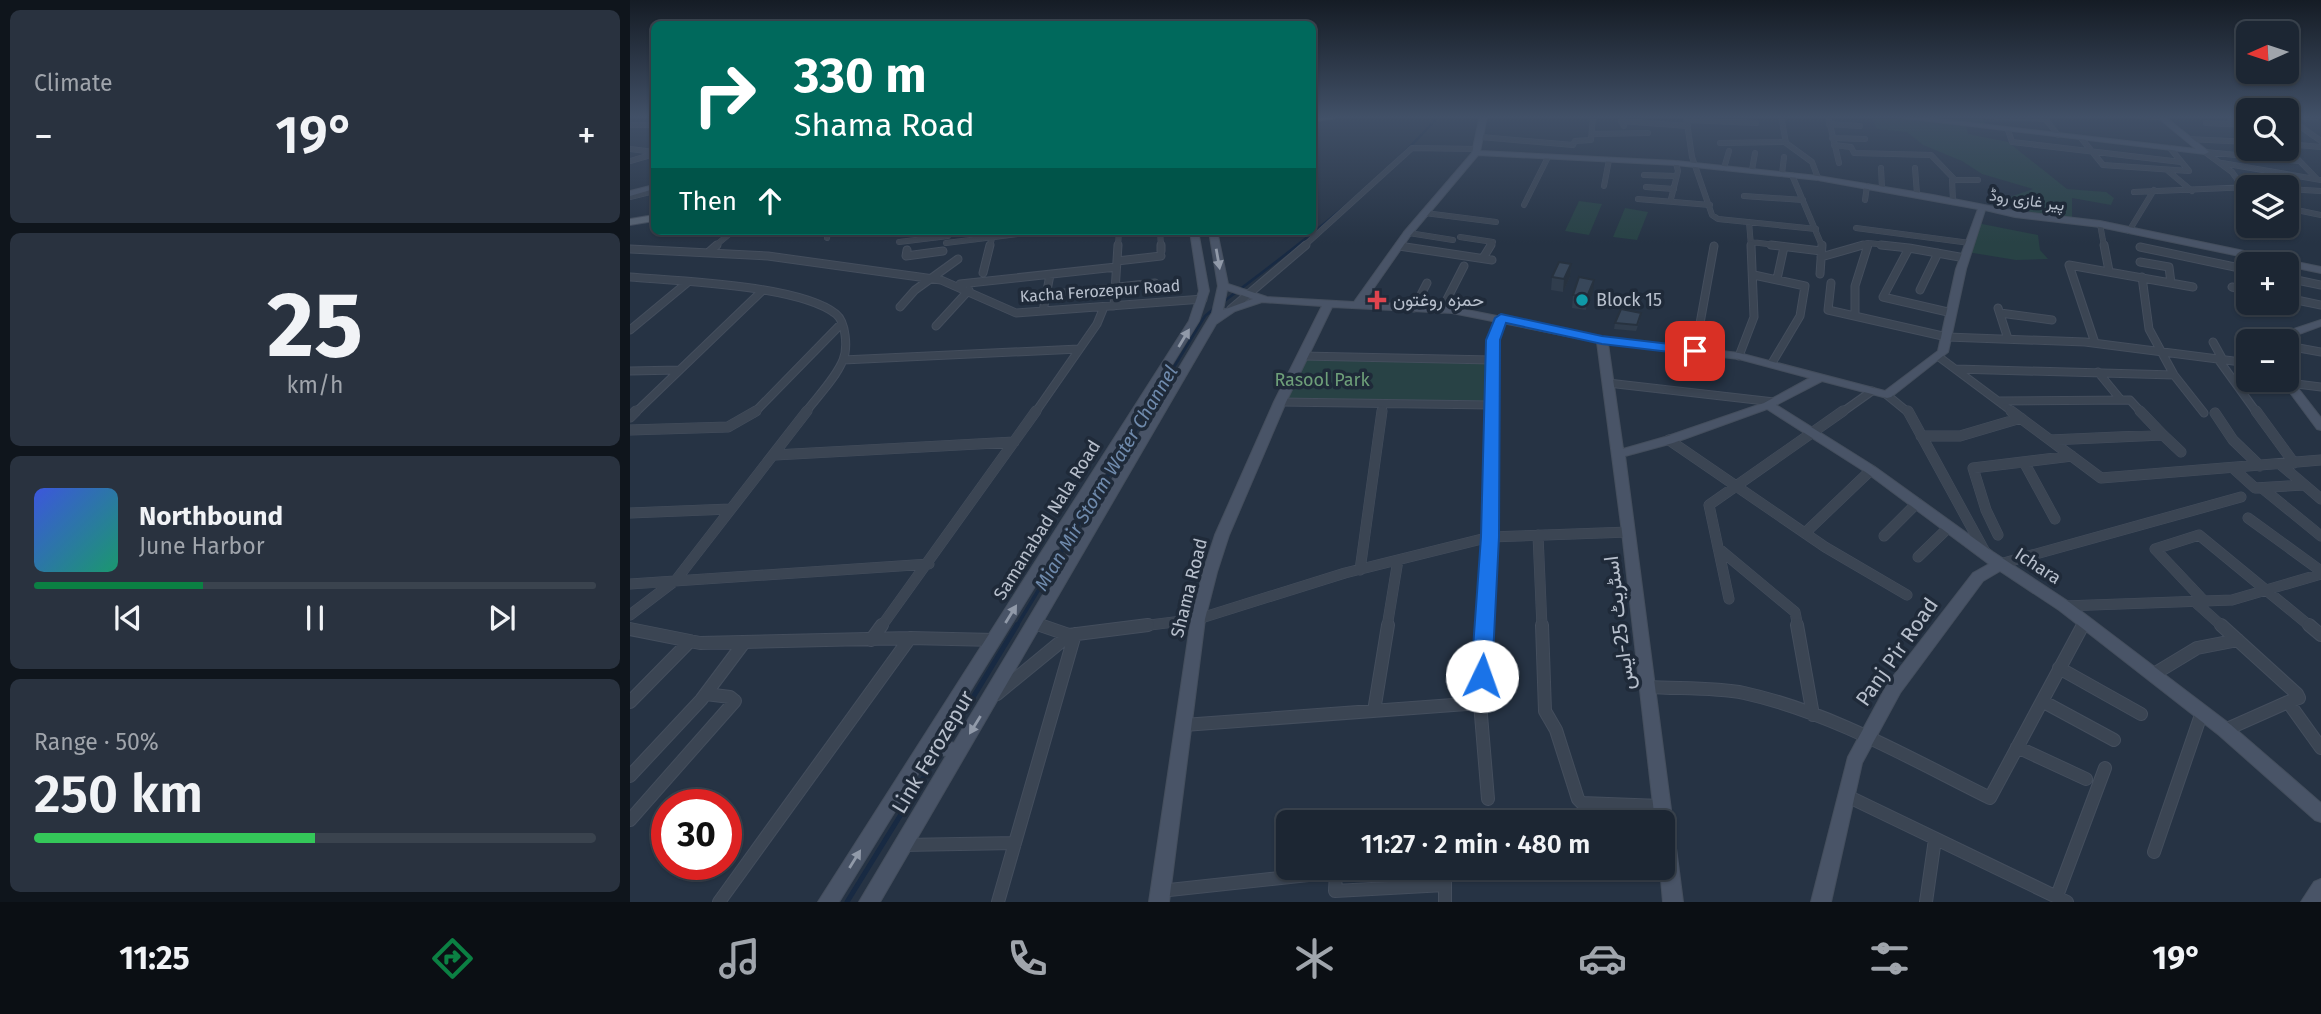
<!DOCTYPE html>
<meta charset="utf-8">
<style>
:root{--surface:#1c2633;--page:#29323f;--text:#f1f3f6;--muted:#a0a5ac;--line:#3a434e;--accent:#0b8043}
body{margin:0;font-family:"Fira Sans",Vazirmatn,sans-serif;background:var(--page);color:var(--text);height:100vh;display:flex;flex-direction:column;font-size:26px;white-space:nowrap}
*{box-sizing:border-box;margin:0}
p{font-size:23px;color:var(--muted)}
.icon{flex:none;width:38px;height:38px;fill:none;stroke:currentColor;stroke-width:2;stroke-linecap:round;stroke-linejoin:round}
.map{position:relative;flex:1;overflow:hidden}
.drawer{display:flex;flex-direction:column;gap:10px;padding:10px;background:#0f151c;width:630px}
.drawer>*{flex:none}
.guide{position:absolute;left:21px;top:21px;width:665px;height:214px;border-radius:10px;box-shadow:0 2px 5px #0004,0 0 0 2px var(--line);background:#00695c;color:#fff;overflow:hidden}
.needle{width:46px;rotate:267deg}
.fabs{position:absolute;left:1606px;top:21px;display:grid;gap:14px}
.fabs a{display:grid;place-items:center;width:63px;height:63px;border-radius:10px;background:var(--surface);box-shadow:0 2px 5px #0004,0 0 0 2px var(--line);font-size:35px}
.speed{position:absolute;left:21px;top:789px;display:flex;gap:14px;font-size:35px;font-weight:700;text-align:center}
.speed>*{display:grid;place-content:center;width:91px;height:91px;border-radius:50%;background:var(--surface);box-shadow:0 2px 5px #0004,0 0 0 2px var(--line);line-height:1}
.speed .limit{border:10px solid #d22;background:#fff;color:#111}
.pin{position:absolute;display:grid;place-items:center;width:60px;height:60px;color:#fff;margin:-30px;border-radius:14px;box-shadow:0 4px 10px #0006}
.me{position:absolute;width:77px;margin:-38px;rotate:3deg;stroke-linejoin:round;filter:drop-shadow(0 0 5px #0008)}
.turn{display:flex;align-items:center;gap:24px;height:147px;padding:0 28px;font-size:32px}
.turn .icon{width:91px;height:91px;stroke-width:2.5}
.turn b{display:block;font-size:49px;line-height:60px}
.then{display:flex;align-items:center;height:66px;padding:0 28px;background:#0003;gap:14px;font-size:26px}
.big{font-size:52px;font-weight:600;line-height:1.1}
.drawer .tile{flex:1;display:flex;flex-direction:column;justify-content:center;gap:10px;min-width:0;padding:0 24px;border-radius:10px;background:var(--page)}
.drawer .dial{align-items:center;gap:0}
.dial b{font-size:91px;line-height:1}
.song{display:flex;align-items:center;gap:21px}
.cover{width:84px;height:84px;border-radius:10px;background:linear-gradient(135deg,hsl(230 70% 55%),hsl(160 70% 35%))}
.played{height:7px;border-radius:4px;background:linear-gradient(90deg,var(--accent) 30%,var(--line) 30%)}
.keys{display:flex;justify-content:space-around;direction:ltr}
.heat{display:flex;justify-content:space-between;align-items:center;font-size:38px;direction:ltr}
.charge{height:10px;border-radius:5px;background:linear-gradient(90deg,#34c759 50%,var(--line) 0)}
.trip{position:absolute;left:646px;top:810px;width:399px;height:70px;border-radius:10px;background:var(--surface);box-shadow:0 2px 5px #0004,0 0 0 2px var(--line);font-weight:600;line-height:70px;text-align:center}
.dock{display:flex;height:112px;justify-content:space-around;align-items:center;background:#0b0f14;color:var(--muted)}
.dock .icon{width:49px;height:49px}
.dock .selected{color:var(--accent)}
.dock b{font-size:32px;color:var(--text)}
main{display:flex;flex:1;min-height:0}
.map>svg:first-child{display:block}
.green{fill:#284245}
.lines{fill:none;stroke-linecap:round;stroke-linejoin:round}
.stream-far2{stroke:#182a43;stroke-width:2.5}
.stream-far1{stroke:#182a43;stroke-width:3.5}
.stream{stroke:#182a43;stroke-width:5}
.street-far3-casing{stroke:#444e5d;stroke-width:6}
.street-far2-casing{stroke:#444e5d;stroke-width:9}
.street-far1-casing{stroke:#444e5d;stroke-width:11}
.street-casing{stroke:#444e5d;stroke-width:14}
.secondary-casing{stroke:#444e5d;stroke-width:2}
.primary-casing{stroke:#444e5d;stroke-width:2}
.street-far3{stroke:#3b4553;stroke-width:5}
.street-far2{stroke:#3b4553;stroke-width:7}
.street-far1{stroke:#3b4553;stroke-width:10}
.street{stroke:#3b4553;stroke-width:12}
.secondary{fill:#495467;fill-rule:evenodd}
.primary{fill:#596473;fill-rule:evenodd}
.wall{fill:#303d4d}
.shaded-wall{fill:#27323f}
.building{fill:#38475a;stroke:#27323f;stroke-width:2}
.oneway{fill:#919aa9}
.route{fill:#1a73e8;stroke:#114b97;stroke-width:2}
.health-dot{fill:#e0444e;stroke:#1f2a39;stroke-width:2.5}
.culture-dot{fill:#0f9aa8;stroke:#1f2a39;stroke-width:2.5}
.labels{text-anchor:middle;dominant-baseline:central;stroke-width:7;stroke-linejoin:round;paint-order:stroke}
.far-street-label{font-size:16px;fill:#b8c0cd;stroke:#1f2a39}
.poi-label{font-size:18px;fill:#b8c0cd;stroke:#1f2a39;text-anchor:start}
.park-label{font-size:18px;fill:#6e9f79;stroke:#1f2a39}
.street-label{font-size:18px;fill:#b8c0cd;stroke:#1f2a39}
.water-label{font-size:19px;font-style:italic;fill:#708bad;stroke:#1f2a39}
.near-street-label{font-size:21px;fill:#b8c0cd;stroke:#1f2a39}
</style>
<main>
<section class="drawer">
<div class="tile"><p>Climate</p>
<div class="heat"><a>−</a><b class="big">19°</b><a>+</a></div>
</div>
<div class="tile dial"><b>25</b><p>km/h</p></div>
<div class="tile">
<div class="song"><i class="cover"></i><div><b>Northbound</b><p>June Harbor</p></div></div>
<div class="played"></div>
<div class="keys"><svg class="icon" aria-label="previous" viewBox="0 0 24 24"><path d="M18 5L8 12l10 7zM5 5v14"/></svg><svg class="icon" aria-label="pause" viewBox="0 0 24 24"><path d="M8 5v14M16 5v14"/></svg><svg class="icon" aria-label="next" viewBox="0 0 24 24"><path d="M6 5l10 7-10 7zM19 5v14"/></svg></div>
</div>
<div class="tile"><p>Range · 50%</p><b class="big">250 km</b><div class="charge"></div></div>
</section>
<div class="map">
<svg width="1691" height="902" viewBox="0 0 1691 902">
<rect width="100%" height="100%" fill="#263344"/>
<path class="green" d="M 1240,116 L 1350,116 L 1359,128 L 1336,125 L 1338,134 L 1378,142 L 1437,189 L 1476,192 L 1484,198 L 1481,205 L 1442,198 L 1442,220 L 1403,216 L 1395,207 L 1382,207 L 1374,199 L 1403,189 L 1352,174 L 1332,161 L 1293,145 L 1277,132 L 1247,129 Z
M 949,201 L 972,204 L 959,235 L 935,231 Z
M 995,208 L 1018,212 L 1007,240 L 983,237 Z
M 1347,223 L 1408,235 L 1410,250 L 1418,259 L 1386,260 L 1337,252 Z
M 672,356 L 862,360 L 861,405 L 650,402 Z"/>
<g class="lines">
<path class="stream-far2" d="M 593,302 C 668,246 746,186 809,116
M 516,413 L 575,316 L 587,306"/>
<path class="stream-far1" d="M 386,627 L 517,411"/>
<path class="stream" d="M 314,745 L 387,625
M 217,902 L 310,751"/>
<defs>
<path id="street-far3" d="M 1056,116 L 1062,157 L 1082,215 L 1088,219 L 1186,229
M 1151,116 L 1156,143 L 1182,162 L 1188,178
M 1198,116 L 1209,163
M 1357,116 L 1415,119
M 1413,116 L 1428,135
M 1508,116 L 1530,117
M 1598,116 L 1619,131
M 1662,116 L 1686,117
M 1057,120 L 1126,123
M 1661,120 L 1691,141
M 1576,123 L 1619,125
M 1199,124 L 1230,126
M 0,125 L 24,125
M 994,126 L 991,121 L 1058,126
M 1378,130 L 1382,142 L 1551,162
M 962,134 L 1018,133
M 851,137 L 943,145
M 1202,138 L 1235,139
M 1451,138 L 1473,165 L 1559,171 L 1540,148
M 1558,139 L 1619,142
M 1090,143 L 1155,142
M 1657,144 L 1691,147
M 943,145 L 945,141 L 961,140 L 963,116
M 1204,145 L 1221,147 L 1224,153 L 1301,155 L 1325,180
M 1657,148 L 1687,179
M 0,149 L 24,152
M 1575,152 L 1669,161
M 1575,152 L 1602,172 L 1619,196
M 0,161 L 24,154
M 1592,163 L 1691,180
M 1094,168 L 1099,151
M 1251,168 L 1252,188
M 1285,168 L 1287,194
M 1122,170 L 1125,153
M 1537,170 L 1562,191
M 1152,174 L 1154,157
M 1014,175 L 1046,176
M 1162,175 L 1192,246
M 974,186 L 979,160
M 1016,187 L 1044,189
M 1657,189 L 1691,191
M 1504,192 L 1620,187
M 1114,196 L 1173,200
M 0,197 L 24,191
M 1008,199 L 1080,205
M 1041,199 L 1048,171 L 1046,163
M 1235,200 L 1237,186
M 1323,201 L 1322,180 L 1348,180
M 894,205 L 917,159
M 1657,208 L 1691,215
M 795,213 L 866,222
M 1119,222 L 1121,246
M 1470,224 L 1474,246
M 1226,228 L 1340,243
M 530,231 L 531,246
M 1499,231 L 1524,190
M 779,233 L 823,240
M 830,237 L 863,242 L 860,246
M 197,238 L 198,231
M 269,242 L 318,236
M 1121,242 L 1155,246
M 316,243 L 411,231
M 85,246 L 103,231
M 360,246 L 364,231
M 488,246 L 489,231
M 674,246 L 782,148 L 846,149
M 1227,246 L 1238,243
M 1237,246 L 1238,243 L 1266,246"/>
<path id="street-far2" d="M 531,245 L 531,251
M 1141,245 L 1191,251
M 1251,245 L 1279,248
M 1474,245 L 1479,271
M 769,246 L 862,260
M 1510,247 L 1619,270
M 0,249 L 138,256 L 311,280 L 386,313 L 573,299
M 277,250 L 276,256 L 313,251
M 79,252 L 87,245
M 1191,257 L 1233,245
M 853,258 L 861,245
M 487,261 L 531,256
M 1510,262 L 1539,267 L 1541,283
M 353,273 L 360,245
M 1190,274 L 1192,245
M 1124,275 L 1175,286 L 1170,316 L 1142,363
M 0,277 C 48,281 170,285 206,314 C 216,322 218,348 213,360 C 206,378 187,397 175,413
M 1512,277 L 1519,329 L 1544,375 L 1574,413
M 1657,278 L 1691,285
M 1147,279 L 1154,247
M 1201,283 L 1198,310 L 1317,337 L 1455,342 L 1619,363
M 330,284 L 486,267
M 1602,287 L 1619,291
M 1290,290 L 1308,253
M 416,295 L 525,283
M 1657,298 L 1691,305
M 484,306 L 488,245
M 270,307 L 285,290 L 328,259
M 784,308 L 797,283
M 1368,308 L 1378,339
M 601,309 L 676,245
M 812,309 L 834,266
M 413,311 L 420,275
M 1322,313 L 1253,297 L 1279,248 L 1335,258
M 1370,313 L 1422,320
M 1225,315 L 1225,286 L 1238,245
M 306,326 L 339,290
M 0,330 L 58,282
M 1583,342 L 1593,360
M 1465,343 L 1439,265 L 1563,287
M 1658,346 L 1691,352
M 1065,351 L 1084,246
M 672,356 L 862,360
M 1109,356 L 1124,317 L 1121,245
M 1309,357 L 1384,413
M 1588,359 L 1627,413
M 213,360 L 449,349
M 1326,369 L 1544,375
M 0,371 L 49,370
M 1468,372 L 1491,400
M 978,383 L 1144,402
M 1659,383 L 1691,387
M 1257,395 L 1279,413
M 1368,401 L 1500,400 L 1512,413
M 650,402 L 861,405
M 5,413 L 132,291
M 124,413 L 212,323
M 405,413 L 467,324 L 474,307
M 752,413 L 753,404
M 862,413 L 863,340 L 871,318
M 1211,413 L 1242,391"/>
<path id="street-far1" d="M 1278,411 L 1355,552
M 1381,411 L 1471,478 L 1691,460
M 1510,411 L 1533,435
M 1626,411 L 1664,463
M 1585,413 L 1603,440 L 1630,466
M 0,417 L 6,411
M 0,430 L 98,427 L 126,411
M 1291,436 L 1330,436 L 1391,418
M 1039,440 L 1195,547 L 1277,595
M 1420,440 L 1533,435 L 1551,452
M 145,455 L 384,442
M 1394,462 L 1425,519
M 1650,464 L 1691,499
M 1604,469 L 1625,488 L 1674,485
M 1632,488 L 1691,536
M 0,513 L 100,509
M 1618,518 L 1691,571
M 1175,533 L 1241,470
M 908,535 L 912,627
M 1368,535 L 1356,510 L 1343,468 L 1442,456
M 1254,536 L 1287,503
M 1088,548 L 1165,612 L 1168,627
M 1288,557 L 1319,527
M 1370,564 L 1611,497
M 730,570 L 752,411
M 0,584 L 299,564
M 1099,599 L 1079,505 L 1213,411
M 1564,601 L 1593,627
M 1574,601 L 1525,549 L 1569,535 L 1681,627
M 1434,606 L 1602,600 L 1691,574
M 0,615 L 46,580 L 177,411
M 403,623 L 415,627
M 251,627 L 406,411
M 504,627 L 568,619 L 715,573 L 860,537 L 999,532
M 757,627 L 768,560
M 855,627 L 862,411
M 1452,627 L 1455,622"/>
<path id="street" d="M 410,625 L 439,635 L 518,625
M 855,625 L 850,703 L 858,799
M 912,625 L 915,711 L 926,730 L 948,799 L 952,803 L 1031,806
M 1167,625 L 1183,715
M 1591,625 L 1667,694 L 1669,698 L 1658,702 L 1691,748
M 1679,625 L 1691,635
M 0,629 L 70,643 L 280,638 L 364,640
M 241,640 L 252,625
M 1429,668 L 1511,714
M 1524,674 L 1567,648 L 1608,640
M 1018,687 C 1049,689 1084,687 1114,693 C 1201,712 1281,759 1360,798 L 1453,625
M 367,694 L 439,635
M 1412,701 L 1484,740
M 0,702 L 60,641
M 744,711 L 758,625
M 554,725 L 850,703
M 1595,730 L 1658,702
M 1387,747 L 1456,779
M 0,776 L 71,700 L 113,644
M 1215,795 L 1437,902
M 0,820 L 105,701 L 100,697 L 76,694
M 274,845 L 385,843
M 1524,852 L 1572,712
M 815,868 L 815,902
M 941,868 L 1039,871
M 530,891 L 706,872 L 705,891 L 815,885
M 1427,896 L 1475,768
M 89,902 L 280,638
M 368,902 L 445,634
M 1296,902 L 1305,839"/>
<path id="secondary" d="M 850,116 L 857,116 L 850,151 L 1046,161 L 1188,176 L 1303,195 L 1385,211 L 1470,221 L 1691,267 L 1691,273 L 1470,227 L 1385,217 L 1355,210 L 1336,269 L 1318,352 L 1261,397 L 1257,398 L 1192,381 L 1146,405 L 1245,467 L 1363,552 L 1439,602 L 1601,725 L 1691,803 L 1691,822 L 1685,820 L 1589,735 L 1429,610 L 1370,571 L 1353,581 L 1270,693 L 1232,763 L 1201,902 L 1181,902 L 1218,757 L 1258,683 L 1343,573 L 1359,564 L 1237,473 L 1137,409 L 1043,443 L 995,456 L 1053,902 L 1033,902 L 1030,868 L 1032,868 L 1032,822 L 1025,822 L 992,532 L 967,342 L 822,313 L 702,307 L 656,402 L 599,535 L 587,572 L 575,619 L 539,902 L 519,902 L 561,619 L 573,572 L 585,535 L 644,402 L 692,306 L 632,302 L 605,311 L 586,324 L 250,902 L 229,902 L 316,756 L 301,753 L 209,902 L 188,902 L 559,321 L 569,291 L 560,231 L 568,231 L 579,291 L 569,321 L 310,740 L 324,743 L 582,313 L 588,286 L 579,231 L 587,231 L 598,284 L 637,297 L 724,302 L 774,232 L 842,153 ZM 848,155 L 1046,165 L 1188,180 L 1348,209 L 1326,269 L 1308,351 L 1255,391 L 1109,353 L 972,337 L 822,307 L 734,302 L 780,236 ZM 597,290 L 623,299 L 593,310 ZM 978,344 L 1109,359 L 1180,378 L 1134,403 L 1035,437 L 993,449 Z
M 1257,116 L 1282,116 L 1566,149 L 1526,116 L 1534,116 L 1579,152 L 1575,154 Z
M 24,185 L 24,189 L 0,196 L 0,191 Z
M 1691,320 L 1691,326 L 1669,334 L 1661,349 L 1657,350 L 1657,341 L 1655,341 L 1661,330 Z
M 1657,373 L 1661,374 L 1664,383 L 1691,418 L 1691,430 L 1687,429 L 1653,383 L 1653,380 L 1657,380 Z
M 1691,879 L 1691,902 L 1671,902 L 1684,882 Z"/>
<path id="primary" d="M 706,116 L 705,118 L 682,122 L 682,117 Z
M 24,215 L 24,221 L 0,225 L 0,219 Z"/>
</defs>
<use href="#street-far3" class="street-far3-casing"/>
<use href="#street-far2" class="street-far2-casing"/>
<use href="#street-far1" class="street-far1-casing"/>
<use href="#street" class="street-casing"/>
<use href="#secondary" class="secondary-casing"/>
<use href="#primary" class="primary-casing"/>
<use href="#street-far3" class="street-far3"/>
<use href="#street-far2" class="street-far2"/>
<use href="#street-far1" class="street-far1"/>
<use href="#street" class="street"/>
<use href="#secondary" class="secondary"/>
<use href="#primary" class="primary"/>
</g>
<path class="wall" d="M 941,264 L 940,277 L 933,292 L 921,290 L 922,277 Z
M 963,293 L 956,310 L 942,308 L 943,295 Z
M 1010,320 L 1006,331 L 984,329 L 985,323 Z"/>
<path class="shaded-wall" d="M 941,264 L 940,277 L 933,292 L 934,279 Z
M 964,280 L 963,293 L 956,310 L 957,297 Z"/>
<path class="building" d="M 929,262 L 941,264 L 934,279 L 922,277 Z
M 949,277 L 964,280 L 957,297 L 943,295 Z
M 991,309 L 1011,313 L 1007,325 L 985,323 Z"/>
<defs><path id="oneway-solid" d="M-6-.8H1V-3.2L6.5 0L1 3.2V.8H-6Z" transform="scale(1.75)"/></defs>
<g class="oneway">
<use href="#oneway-solid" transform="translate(588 259) rotate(80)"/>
<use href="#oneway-solid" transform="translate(554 338) rotate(-59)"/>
<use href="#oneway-solid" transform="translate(381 614) rotate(-58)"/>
<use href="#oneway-solid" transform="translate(345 725) rotate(122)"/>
<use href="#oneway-solid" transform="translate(225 859) rotate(-58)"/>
</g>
<linearGradient id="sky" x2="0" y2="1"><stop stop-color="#151c25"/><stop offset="0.48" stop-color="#415067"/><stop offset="1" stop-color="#415067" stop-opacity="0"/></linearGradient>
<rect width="1691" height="243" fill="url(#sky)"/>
<path class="route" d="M 871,314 L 972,336 L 1065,347 L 1072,351 L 1065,355 L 972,344 L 876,323 L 870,340 L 869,537 L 862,676 L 859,682 L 852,684 L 844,682 L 841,676 L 851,537 L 856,340 L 865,318 Z"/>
<path class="health-dot" d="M743.5 289.5h7v7h7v7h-7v7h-7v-7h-7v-7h7z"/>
<circle class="culture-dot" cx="952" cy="300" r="7"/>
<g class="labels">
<g class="far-street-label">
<text transform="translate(1397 200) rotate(8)">پیر غازی روڈ</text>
<text transform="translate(470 291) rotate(-4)">Kacha Ferozepur Road</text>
</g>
<g class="poi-label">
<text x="763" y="300">حمزه روغتون</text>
<text x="966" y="300">Block 15</text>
</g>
<g class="park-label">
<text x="692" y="380">Rasool Park</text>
</g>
<g class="street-label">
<text transform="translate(417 520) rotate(-58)">Samanabad Nala Road</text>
<text transform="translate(1408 566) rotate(33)">Ichara</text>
<text transform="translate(559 588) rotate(-76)">Shama Road</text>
</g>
<g class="water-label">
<text transform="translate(476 478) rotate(-59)">Mian Mir Storm Water Channel</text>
</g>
<g class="near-street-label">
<text transform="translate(989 623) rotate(-97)">اسٹریٹ 25-ایس</text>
<text transform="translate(1267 652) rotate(-55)">Panj Pir Road</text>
<text transform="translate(303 752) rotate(-59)">Link Ferozepur</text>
</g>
</g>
</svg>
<div class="fabs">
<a><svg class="needle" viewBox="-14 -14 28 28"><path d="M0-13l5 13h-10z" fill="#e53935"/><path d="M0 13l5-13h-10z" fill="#a0a5ac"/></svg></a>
<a><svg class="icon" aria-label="search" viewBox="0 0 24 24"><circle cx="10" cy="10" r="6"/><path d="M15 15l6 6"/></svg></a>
<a><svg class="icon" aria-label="layers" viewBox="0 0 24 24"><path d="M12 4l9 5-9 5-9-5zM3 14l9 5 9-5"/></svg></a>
<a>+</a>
<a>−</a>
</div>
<div class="speed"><div class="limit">30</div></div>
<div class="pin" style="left:1065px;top:351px;background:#d93025"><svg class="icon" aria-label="arrive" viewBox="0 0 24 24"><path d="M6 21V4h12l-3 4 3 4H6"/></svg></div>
<svg class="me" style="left:852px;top:676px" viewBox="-20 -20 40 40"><circle r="19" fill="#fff"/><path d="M0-13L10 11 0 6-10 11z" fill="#1a73e8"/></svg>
<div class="trip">11:27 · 2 min · 480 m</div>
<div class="guide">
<div class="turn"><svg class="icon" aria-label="right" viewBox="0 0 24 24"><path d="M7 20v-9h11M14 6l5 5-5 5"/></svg><div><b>330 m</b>Shama Road</div></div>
<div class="then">Then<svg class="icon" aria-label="ahead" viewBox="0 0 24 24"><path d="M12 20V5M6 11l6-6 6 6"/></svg></div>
</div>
</div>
</main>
<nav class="dock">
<b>11:25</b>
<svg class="icon selected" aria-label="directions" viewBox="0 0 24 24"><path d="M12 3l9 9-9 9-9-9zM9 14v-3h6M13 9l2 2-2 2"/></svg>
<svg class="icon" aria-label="music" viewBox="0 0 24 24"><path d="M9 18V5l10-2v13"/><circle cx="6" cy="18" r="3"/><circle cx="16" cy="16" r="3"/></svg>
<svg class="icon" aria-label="phone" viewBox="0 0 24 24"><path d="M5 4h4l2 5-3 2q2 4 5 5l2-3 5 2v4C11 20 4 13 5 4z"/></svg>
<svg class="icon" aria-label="climate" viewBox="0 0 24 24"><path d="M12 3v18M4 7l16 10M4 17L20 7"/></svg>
<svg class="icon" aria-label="car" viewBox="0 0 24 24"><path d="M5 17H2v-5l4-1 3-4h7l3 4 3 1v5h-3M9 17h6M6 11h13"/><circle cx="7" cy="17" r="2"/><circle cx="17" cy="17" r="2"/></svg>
<svg class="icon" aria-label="filters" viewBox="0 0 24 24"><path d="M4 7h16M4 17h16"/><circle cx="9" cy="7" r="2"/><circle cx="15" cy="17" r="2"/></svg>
<b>19°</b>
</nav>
